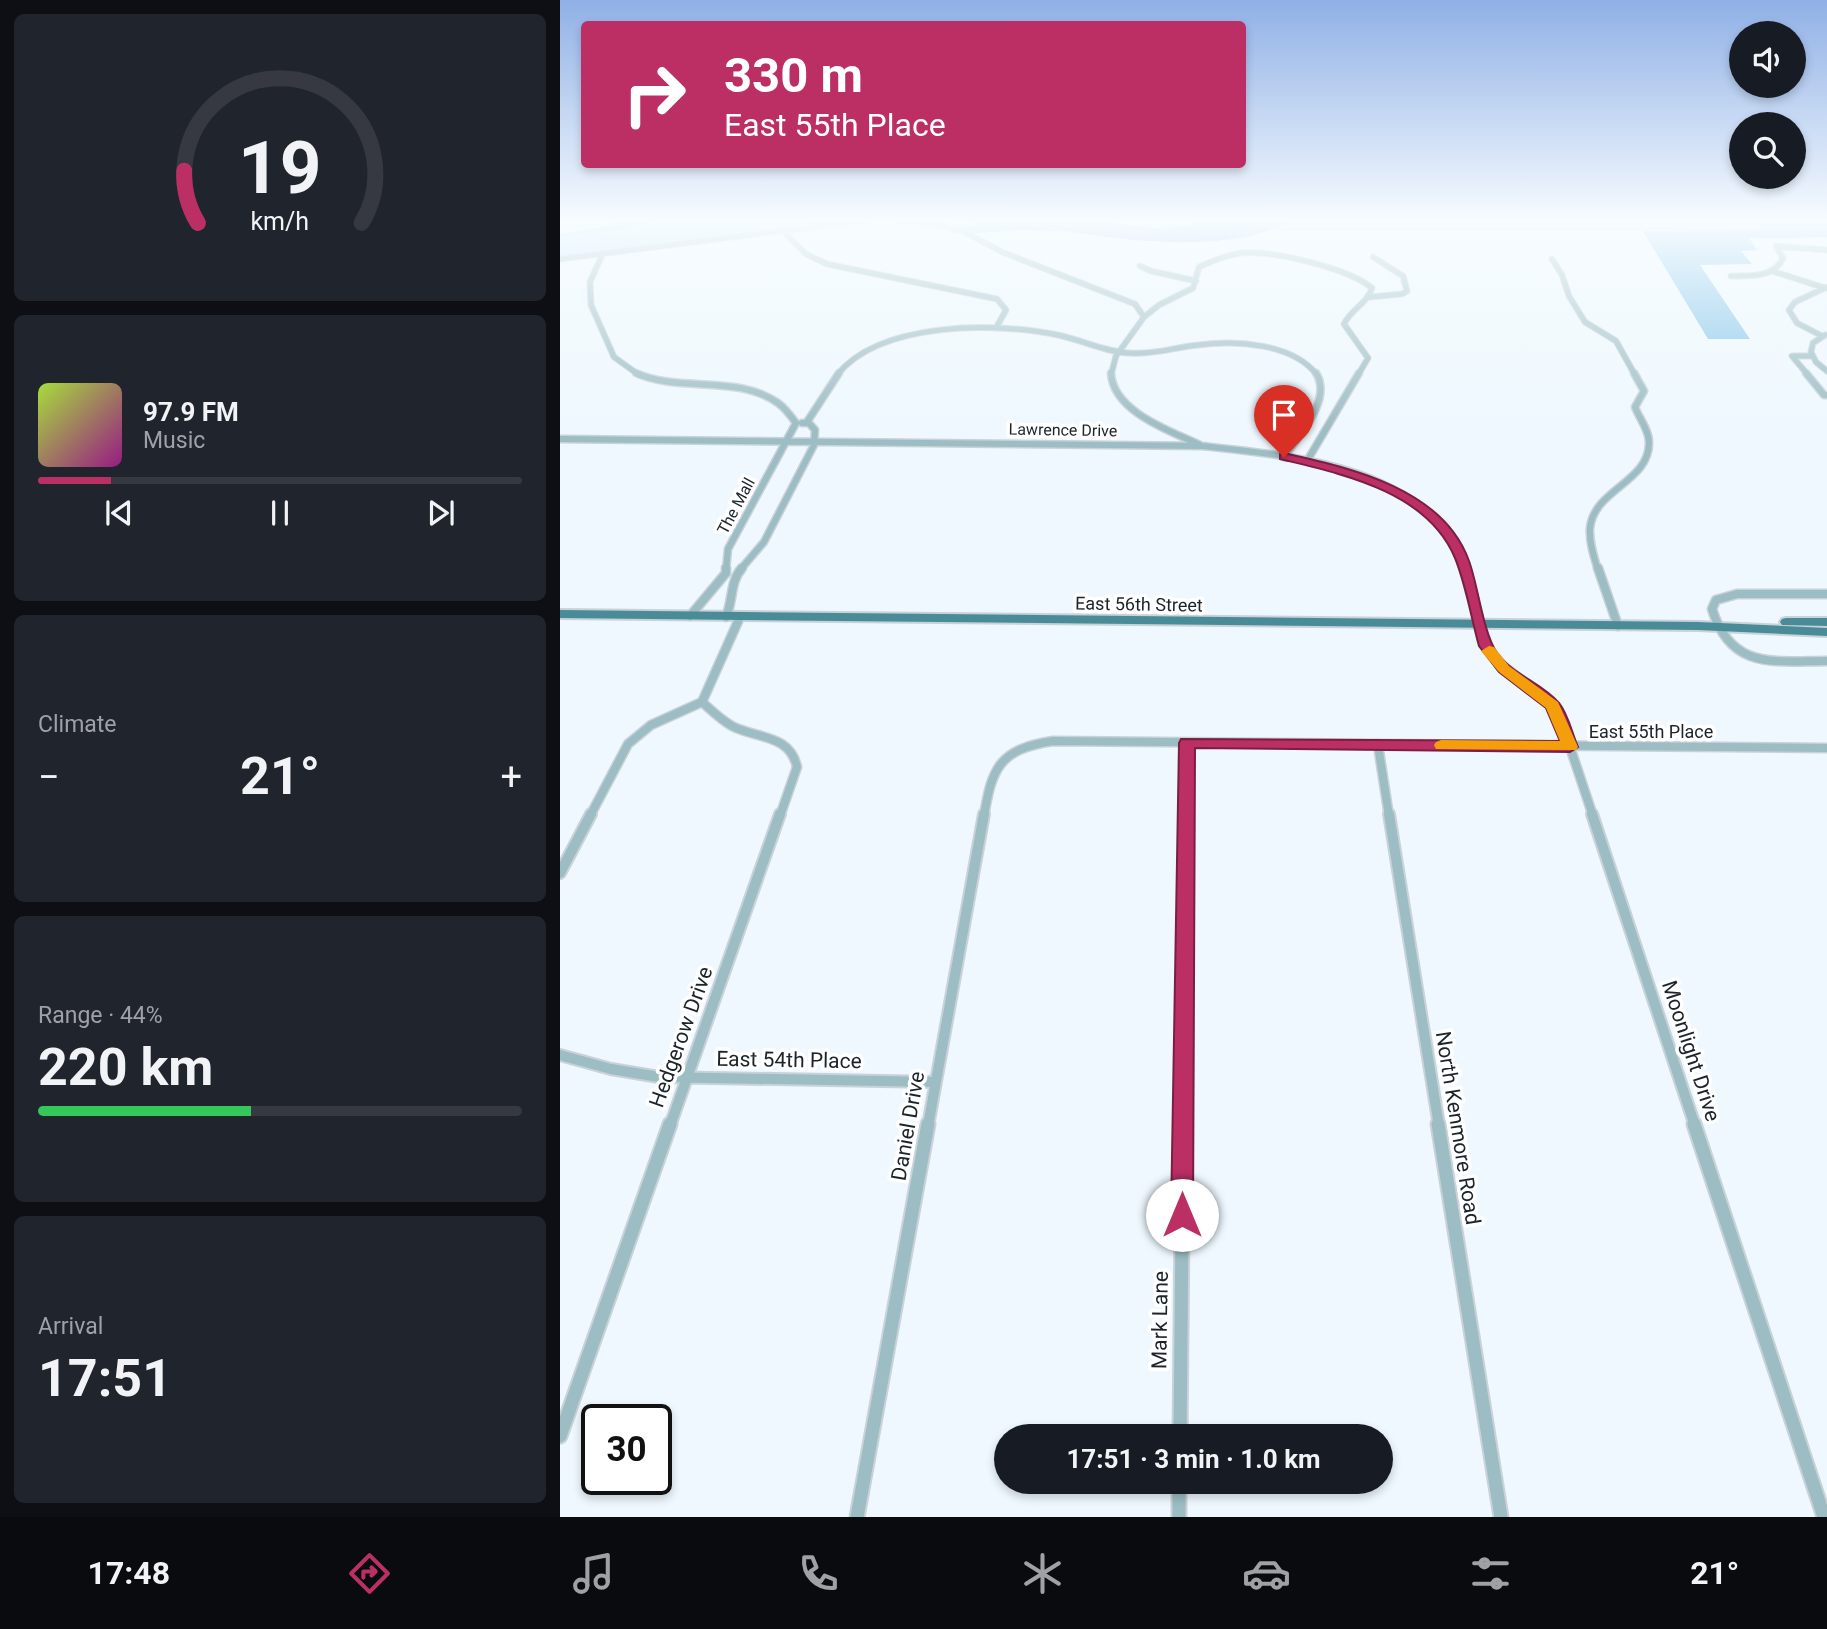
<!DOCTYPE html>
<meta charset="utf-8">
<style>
:root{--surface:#171b24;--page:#20242c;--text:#f1f3f6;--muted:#9ea1a6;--line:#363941;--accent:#bb2f65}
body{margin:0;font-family:Roboto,sans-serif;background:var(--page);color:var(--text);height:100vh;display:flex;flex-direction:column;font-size:26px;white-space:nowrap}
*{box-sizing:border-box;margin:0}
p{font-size:23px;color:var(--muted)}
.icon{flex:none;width:38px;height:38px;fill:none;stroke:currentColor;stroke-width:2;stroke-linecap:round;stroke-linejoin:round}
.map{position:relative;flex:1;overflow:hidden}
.sheet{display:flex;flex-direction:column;gap:14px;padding:14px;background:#0d0f14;width:560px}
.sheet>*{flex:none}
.hud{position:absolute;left:21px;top:21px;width:665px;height:147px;border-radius:7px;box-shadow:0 4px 10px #0003;background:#bb2f65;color:#fff;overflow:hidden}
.fabs{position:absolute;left:1169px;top:21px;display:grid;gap:14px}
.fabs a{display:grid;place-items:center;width:77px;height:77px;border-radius:50%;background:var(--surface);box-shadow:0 4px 10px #0003;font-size:35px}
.speed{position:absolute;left:21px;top:1404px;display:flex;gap:14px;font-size:35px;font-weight:700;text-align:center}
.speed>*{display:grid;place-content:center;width:91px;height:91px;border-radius:50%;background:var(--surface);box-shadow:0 4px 10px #0003;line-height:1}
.speed .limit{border:4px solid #111;border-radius:10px;background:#fff;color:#111}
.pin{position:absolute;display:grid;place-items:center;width:60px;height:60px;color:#fff;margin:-72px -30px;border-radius:50% 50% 50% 0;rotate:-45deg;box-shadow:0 0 7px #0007}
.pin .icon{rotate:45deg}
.me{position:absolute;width:77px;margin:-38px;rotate:0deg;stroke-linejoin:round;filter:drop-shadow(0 0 5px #0008)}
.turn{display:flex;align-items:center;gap:24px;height:147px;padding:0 28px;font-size:32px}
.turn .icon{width:91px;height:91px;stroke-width:2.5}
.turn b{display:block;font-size:49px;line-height:60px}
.big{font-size:52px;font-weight:700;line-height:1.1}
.sheet .card{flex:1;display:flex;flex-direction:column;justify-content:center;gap:10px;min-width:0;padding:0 24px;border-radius:10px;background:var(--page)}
.sheet .dial{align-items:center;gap:0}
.dial svg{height:182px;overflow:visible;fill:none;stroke:var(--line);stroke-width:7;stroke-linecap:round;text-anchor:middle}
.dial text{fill:var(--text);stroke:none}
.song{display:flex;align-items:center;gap:21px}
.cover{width:84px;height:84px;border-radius:10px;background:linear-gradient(135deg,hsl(80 70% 55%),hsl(310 70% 35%))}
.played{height:7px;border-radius:4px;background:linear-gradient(90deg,var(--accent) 15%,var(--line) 15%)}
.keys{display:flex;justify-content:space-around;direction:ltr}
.heat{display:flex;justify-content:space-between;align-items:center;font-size:38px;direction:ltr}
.charge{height:10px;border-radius:5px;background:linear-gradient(90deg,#34c759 44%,var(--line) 0)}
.trip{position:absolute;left:434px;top:1424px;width:399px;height:70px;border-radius:35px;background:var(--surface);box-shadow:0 4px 10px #0003;font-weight:700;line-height:70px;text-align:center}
.tab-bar{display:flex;height:112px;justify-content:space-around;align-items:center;background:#090b0e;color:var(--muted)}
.tab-bar .icon{width:49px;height:49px}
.tab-bar .selected{color:var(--accent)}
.tab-bar b{font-size:32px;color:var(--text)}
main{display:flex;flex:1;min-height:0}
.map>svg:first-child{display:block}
.green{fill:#b9e1f9}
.forest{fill:#85c4e8}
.water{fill:#aba9e3}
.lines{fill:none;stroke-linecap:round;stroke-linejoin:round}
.minor-far4-casing{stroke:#c8d2d8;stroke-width:7}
.minor-far3-casing{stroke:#c8d2d8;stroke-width:9}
.minor-far2-casing{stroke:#c8d2d8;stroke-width:11}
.minor-far1-casing{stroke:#c8d2d8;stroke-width:14}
.minor-casing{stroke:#c8d2d8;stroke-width:17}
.primary-casing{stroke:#c8d2d8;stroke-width:4}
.minor-far4{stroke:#9cbdc3;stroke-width:5}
.minor-far3{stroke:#9cbdc3;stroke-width:6}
.minor-far2{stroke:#9cbdc3;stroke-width:8}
.minor-far1{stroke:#9cbdc3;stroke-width:10}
.minor{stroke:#9cbdc3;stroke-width:13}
.primary{fill:#498c97;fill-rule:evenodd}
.route{fill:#bb2f65;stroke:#7a1f42;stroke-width:2}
.slow{fill:#f59e0b}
.labels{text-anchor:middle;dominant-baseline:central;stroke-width:7;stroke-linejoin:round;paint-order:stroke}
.far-street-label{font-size:16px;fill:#1b2429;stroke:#fff}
.street-label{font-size:18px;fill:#1b2429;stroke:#fff}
.near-street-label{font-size:21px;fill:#1b2429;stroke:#fff}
</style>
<main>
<section class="sheet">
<div class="card dial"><svg viewBox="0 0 100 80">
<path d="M14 69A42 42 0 1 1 86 69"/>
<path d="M14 69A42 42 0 0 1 8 46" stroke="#bb2f65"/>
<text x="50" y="56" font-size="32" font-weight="700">19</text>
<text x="50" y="72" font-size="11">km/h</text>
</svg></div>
<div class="card">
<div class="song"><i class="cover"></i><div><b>97.9 FM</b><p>Music</p></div></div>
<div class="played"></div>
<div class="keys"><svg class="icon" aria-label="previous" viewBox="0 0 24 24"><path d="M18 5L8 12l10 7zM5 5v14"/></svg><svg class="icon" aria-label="pause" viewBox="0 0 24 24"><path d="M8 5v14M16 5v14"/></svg><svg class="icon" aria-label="next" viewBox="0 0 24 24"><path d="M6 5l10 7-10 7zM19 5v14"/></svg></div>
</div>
<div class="card"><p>Climate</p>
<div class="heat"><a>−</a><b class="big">21°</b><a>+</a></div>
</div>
<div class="card"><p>Range · 44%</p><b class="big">220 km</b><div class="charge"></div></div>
<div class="card"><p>Arrival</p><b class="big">17:51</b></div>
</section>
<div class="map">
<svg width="1267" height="1517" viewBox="0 0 1267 1517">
<rect width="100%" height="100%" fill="#eef8fe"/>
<path class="green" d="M 98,220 L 291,220 L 0,258 L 0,234 L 88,224 Z
M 734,220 L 1267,220 L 1267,230 L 712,231 Z"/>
<path class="forest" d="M 60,220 L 98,220 C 69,232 31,233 0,234 L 44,227 Z
M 335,220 C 353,220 408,231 419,225 L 408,220 L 451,220 L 502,231 L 461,230 L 417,233 L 333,223 Z
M 488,220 L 526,220 L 595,228 L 620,227 L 645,220 L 713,220 C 700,224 686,232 672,234 C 621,243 539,231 488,220 Z
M 1267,230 L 1267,237 L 1189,238 L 1197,250 L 1181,251 L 1192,264 L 1140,265 L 1190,339 L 1148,339 L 1083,231 Z"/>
<path class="water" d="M 451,220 C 510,220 568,235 629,235 C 644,235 662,237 677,233 C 701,228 706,220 734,220 C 664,260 527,237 451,220 Z"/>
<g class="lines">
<defs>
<path id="minor-far4" d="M 337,220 L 368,223 L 403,231 L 442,252 L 575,304 L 584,317 L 556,356 L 551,375
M 222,230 L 246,254 L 267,264 L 437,299 L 446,310 L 436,328
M 1216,246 L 1267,250
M 43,253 L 30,282 L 31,305 L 54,357 L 79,375
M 0,259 L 307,220
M 992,259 L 1002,275 L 1009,296 L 1025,322 L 1056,341 L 1075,375
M 580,266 L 591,271 L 636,281
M 1212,271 L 1265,288
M 1171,276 C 1190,276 1214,278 1223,258 L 1216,246
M 810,297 L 842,294 L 847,291 L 843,276 L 813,257
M 584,317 L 599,305 L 633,288 L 639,267 C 652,261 666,255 681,253 C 712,250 788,268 812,288 C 807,304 791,309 784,324 L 808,358 L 798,375
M 1265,335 L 1253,343 L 1251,352 L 1256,362 L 1267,371
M 1262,336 L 1237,323 L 1229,310 L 1235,302 L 1267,287
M 277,375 C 320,321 437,322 498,335 C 522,340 545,352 570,353 C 593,355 616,347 638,345 C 675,340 733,343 757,375
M 1248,375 L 1232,356 L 1252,356"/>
<path id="minor-far3" d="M 76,373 C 120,393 177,374 218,403 C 225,408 231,416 236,423
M 551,373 C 553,412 611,431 640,445
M 1246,373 L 1264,395 L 1267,395
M 247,422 L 279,373
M 0,439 L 642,446 C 736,456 868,467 906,570
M 724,457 C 738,436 773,400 756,373
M 747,461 L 799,373
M 166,570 L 168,549 L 236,423
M 180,570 L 204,542 L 254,445 L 255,430 L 249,423 L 242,423
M 1038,570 C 1034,557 1029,542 1030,528 C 1034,489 1090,482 1089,442 C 1089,430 1079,418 1075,407 L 1084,391 L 1074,373"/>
<path id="minor-far2" d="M 906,568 L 926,646 L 943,666 L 984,697 L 1000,717 L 1033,816
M 1038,568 L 1058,626
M 1267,594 L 1177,594 L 1156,600 L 1152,609 C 1171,670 1213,661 1267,661
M 130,616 L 166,573 L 166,568
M 166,617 C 173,601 170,581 182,568
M 142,702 L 180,617
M 142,702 C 151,710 161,720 172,726 C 197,739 230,734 237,767 L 220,816
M 818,745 L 829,816
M 30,816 L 68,744 L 91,725 L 142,702
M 424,816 C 432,767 440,749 493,741 L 1267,748
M 626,816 L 627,743"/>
<path id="minor-far1" d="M 829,814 L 879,1126
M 1032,814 L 1135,1126
M 0,873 L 31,814
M 0,1055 L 51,1069 L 99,1077 L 375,1082
M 110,1126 L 220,814
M 368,1126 L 424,814
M 623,1126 L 626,814"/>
<path id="minor" d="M 878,1124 L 941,1517
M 1134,1124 L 1264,1517
M 0,1436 L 110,1124
M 620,1437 L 623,1124
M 619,1482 L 619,1517
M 297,1517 L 368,1124"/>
<path id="primary" d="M 0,610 L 1138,622 L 1267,628 L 1267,636 L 1138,630 L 0,618 Z
M 1226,618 L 1267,618 L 1267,626 L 1222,625 L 1220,622 L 1222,619 Z"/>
</defs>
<use href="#minor-far4" class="minor-far4-casing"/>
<use href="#minor-far3" class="minor-far3-casing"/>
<use href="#minor-far2" class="minor-far2-casing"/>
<use href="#minor-far1" class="minor-far1-casing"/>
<use href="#minor" class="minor-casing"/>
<use href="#primary" class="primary-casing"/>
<use href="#minor-far4" class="minor-far4"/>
<use href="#minor-far3" class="minor-far3"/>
<use href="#minor-far2" class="minor-far2"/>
<use href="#minor-far1" class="minor-far1"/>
<use href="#minor" class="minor"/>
<use href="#primary" class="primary"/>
</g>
<linearGradient id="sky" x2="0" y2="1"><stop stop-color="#8fb0e6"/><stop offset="0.51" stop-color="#f7fcff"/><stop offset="1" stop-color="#f7fcff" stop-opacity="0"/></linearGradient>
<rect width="1267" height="432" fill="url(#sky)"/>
<path class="route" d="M 724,453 C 790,468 883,488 909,561 C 918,585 923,633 937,653 C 953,675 982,683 999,703 C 1008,714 1012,733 1018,747 L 1010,752 L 635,748 L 633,1215 L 630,1222 L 622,1225 L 614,1222 L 611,1215 L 619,743 L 621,739 L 1000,741 L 986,708 L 939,672 L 919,646 C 911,617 906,585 895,558 C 867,491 782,474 720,459 L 720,454 Z"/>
<path class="slow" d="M 929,646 L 934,647 L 949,666 L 998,702 L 1018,747 L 1016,750 L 876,749 L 874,745 L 876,742 L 881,740 L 1000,741 L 986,708 L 939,672 L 921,651 Z"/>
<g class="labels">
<g class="far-street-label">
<text transform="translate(503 430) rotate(1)">Lawrence Drive</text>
<text transform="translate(176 506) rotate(-62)">The Mall</text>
</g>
<g class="street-label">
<text transform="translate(579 604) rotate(1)">East 56th Street</text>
<text x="1091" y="731">East 55th Place</text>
</g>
<g class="near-street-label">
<text transform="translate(121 1037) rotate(-70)">Hedgerow Drive</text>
<text transform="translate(1131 1051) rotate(72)">Moonlight Drive</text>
<text transform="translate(229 1060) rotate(1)">East 54th Place</text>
<text transform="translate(348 1126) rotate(-80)">Daniel Drive</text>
<text transform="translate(898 1128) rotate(81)">North Kenmore Road</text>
<text transform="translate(600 1320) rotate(-89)">Mark Lane</text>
</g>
</g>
</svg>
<div class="fabs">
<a><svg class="icon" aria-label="sound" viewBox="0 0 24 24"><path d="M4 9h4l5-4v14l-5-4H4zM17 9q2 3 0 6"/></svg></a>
<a><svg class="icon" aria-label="search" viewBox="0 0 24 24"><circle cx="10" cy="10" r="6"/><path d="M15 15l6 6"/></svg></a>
</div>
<div class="speed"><div class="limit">30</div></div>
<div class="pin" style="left:724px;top:457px;background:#d93025"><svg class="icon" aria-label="arrive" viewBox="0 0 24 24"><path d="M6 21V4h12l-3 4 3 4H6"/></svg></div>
<svg class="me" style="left:622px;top:1215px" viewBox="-20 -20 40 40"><circle r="19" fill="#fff"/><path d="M0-13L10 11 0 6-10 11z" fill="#bb2f65"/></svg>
<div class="trip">17:51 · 3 min · 1.0 km</div>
<div class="hud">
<div class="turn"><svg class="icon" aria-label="right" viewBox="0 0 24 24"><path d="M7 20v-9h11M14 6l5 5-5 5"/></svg><div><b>330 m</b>East 55th Place</div></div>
</div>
</div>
</main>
<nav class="tab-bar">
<b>17:48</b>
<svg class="icon selected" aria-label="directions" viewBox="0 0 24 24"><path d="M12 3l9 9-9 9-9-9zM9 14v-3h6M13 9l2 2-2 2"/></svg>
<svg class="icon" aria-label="music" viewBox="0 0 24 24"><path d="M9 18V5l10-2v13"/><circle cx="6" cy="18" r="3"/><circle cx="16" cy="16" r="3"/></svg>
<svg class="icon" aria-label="phone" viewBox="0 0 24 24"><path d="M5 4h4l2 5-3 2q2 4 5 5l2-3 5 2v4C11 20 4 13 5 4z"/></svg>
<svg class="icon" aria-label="climate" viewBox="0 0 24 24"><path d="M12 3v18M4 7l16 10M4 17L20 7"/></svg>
<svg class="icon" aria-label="car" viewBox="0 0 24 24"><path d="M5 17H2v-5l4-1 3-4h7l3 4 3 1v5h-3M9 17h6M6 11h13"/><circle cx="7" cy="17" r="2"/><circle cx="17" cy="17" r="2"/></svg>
<svg class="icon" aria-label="filters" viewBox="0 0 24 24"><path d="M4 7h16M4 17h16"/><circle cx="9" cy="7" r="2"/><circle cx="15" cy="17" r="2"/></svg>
<b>21°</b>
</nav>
